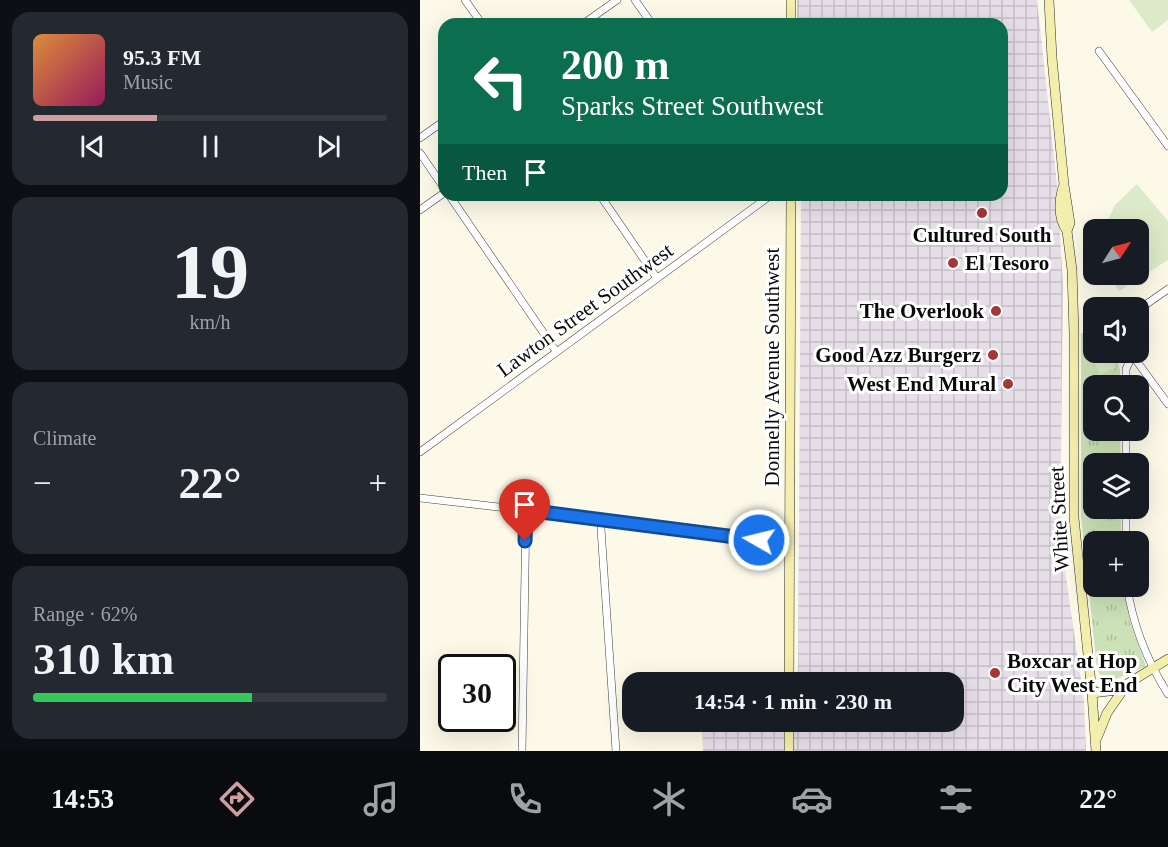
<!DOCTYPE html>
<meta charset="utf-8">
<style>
:root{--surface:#171b24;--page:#242831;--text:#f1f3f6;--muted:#9ea1a6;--line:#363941;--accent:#cf9ea0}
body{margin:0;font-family:"Times New Roman",serif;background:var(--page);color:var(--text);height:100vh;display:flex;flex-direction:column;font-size:22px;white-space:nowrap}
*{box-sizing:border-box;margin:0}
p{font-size:20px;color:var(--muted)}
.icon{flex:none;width:33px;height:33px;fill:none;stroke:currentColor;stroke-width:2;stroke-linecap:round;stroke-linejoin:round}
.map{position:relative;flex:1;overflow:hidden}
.panel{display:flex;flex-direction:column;gap:12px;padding:12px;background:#0d0f14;width:420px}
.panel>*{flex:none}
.banner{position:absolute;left:18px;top:18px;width:570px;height:183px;border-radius:18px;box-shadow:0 6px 24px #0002;background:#0b6e4f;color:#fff;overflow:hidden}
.needle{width:39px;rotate:54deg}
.buttons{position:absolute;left:663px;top:219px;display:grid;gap:12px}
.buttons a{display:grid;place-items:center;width:66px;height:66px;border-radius:12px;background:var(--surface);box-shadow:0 6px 24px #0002;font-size:30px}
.speed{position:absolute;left:18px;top:654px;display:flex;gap:12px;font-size:30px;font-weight:700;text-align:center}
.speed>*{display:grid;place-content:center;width:78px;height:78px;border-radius:50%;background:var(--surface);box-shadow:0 6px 24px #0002;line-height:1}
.speed .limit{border:3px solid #111;border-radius:9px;background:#fff;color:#111}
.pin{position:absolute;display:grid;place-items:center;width:51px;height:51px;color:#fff;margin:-62px -26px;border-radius:50% 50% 50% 0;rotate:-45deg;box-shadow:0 0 6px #0007}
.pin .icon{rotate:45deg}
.me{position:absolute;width:66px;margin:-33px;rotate:278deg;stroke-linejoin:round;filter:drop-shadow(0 0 4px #0008)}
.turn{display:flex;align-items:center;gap:21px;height:126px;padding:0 24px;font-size:27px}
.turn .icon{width:78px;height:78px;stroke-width:2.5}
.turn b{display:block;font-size:42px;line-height:51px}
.then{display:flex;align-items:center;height:57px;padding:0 24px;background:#0003;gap:12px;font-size:22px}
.big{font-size:45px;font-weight:600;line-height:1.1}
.panel .card{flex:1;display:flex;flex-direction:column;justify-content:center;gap:9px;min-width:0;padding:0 21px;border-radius:18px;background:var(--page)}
.panel .dial{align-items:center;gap:0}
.dial b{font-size:78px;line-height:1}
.song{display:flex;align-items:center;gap:18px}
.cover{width:72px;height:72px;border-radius:9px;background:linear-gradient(135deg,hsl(30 70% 55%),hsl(330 70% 35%))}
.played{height:6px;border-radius:3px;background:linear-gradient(90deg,var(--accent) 35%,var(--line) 35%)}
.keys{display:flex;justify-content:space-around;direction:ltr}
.heat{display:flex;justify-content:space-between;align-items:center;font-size:33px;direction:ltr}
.charge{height:9px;border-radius:4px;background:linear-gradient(90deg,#34c759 62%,var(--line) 0)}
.trip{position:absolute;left:202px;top:672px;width:342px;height:60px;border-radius:18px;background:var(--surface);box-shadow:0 6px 24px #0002;font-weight:600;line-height:60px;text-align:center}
.dock{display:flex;height:96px;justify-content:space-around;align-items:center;background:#090b0e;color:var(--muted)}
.dock .icon{width:42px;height:42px}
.dock .on{color:var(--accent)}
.dock b{font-size:27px;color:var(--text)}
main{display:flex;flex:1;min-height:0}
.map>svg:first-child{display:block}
.industrial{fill:url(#industrial-grid)}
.grass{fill:url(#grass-tufts)}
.pitch{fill:#ddeac9}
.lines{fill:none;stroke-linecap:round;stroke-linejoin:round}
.street-casing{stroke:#3d3d3d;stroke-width:8}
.secondary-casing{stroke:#2c2c2c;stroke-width:10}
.street{stroke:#fff;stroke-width:7}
.secondary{stroke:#f4eead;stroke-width:9}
.route-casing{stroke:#114b97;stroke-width:15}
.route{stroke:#1a73e8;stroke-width:10}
.poi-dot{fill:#a63637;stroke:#fff;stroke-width:2}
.labels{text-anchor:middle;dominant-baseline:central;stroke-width:6;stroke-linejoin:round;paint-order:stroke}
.poi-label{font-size:21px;font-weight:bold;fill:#0a0a0a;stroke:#fff;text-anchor:end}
.street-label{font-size:21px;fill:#0a0a0a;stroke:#fff}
</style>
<main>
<section class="panel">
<div class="card">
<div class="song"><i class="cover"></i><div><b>95.3 FM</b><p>Music</p></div></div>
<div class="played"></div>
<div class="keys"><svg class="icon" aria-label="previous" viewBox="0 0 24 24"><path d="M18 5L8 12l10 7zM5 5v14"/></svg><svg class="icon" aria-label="pause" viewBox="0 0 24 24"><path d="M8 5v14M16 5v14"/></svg><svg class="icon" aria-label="next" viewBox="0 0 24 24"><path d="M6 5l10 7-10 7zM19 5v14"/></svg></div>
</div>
<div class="card dial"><b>19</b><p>km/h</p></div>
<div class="card"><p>Climate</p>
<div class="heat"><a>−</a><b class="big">22°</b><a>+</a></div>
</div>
<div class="card"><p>Range · 62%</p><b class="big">310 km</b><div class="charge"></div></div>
</section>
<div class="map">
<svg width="748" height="751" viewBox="0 0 748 751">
<defs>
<pattern id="industrial-grid" width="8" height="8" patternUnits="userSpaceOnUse" patternTransform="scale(1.5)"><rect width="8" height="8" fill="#e7dfe8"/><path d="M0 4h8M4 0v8" fill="none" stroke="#c5bec6"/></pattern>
<pattern id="grass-tufts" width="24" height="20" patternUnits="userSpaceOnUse" patternTransform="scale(1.5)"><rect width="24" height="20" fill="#cce1b8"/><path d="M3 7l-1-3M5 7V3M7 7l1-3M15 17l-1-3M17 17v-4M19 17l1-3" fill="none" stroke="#aec09d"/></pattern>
</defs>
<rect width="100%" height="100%" fill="#fcf9e9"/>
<path class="industrial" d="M 377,0 L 617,0 L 637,184 L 643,285 L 640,536 L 664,701 L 666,751 L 283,751 L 282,722 L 534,722 L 534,682 L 378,682 L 381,195 L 582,195 L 582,24 L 377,24 Z"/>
<path class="grass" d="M 661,333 L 673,333 L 674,352 L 696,353 L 700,370 L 700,385 L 674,386 L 674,430 L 700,431 L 701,463 L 674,464 L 674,508 L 701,509 L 701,541 L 674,542 L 674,586 L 703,587 L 710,622 L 726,666 L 694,680 L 682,678 L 677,669 L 661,517 Z"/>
<path class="pitch" d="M 709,0 L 748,0 L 748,20 L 732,32 Z
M 717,184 L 748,221 L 748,260 L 699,291 L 689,275 L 718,274 L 718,230 L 684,229 L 695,205 Z
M 673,347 L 674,352 L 689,353 L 696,368 L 680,375 L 669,349 Z"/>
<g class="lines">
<defs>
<path id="street" d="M 45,0 L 62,24
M 215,0 L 232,24
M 163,24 L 197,0
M 679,51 L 748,146
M 0,138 L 24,121
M 0,153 L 24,188
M 29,195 L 136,351
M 180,195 L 236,277
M 0,210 L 24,193
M 718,310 L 748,289
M 710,352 L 748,404
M 706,386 L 706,369 L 712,356
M 706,430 L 706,464
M 0,452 L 351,195
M 0,498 L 182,519 L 370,544
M 706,508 L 706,542
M 182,519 L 181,529 L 196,751
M 707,586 C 713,626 727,661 748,694
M 102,751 L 106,510"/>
<path id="secondary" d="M 371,0 L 371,24
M 629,0 L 632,58 L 644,185 L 650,223 L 647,231 L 652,270 L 654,333 L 654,518 L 672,693 L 676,751
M 643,187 C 639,201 638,218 647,231
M 369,682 L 371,195
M 672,693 L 697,690 L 748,659
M 677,738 L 687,713 L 705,687
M 369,751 L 369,722"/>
</defs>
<use href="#street" class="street-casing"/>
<use href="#secondary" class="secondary-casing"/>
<use href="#street" class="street"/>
<use href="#secondary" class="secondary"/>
</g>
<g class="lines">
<defs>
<path id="route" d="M 105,541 L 106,510 L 339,540"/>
</defs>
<use href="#route" class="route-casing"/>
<use href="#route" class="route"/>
</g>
<g class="poi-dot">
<circle cx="562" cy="213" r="6"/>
<circle cx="533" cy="263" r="6"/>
<circle cx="576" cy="311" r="6"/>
<circle cx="573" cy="355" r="6"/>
<circle cx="588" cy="384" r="6"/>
<circle cx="575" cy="673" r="6"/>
</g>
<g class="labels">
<g class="poi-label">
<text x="562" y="235" text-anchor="middle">Cultured South</text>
<text x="545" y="263" text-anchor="start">El Tesoro</text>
<text x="564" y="311">The Overlook</text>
<text x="561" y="355">Good Azz Burgerz</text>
<text x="576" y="384">West End Mural</text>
<text x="587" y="661" text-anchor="start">Boxcar at Hop<tspan x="587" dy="24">City West End</tspan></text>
</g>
<g class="street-label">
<text transform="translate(165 310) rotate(-36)">Lawton Street Southwest</text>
<text transform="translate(352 367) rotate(-90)">Donnelly Avenue Southwest</text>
<text transform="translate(639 519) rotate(-93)">White Street</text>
</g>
</g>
</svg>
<div class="buttons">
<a><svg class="needle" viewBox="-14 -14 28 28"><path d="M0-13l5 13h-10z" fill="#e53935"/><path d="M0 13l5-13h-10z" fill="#9ea1a6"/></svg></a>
<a><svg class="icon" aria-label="sound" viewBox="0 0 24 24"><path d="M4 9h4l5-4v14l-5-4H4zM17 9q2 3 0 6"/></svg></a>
<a><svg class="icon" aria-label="search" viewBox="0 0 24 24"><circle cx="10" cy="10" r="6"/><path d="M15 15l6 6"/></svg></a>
<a><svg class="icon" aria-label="layers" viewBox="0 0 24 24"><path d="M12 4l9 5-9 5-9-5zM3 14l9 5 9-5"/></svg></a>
<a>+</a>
</div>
<div class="speed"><div class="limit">30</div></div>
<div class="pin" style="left:105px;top:541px;background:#d93025"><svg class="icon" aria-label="arrive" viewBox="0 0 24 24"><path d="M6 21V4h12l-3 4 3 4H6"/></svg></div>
<svg class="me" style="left:339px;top:540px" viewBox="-20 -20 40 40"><circle r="17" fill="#1a73e8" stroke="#fff" stroke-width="3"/><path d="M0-11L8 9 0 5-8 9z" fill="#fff"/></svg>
<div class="trip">14:54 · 1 min · 230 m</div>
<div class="banner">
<div class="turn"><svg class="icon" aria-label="left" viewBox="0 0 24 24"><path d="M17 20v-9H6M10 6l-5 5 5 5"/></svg><div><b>200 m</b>Sparks Street Southwest</div></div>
<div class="then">Then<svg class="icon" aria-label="arrive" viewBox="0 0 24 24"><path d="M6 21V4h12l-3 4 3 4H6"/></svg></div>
</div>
</div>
</main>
<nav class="dock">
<b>14:53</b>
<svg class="icon on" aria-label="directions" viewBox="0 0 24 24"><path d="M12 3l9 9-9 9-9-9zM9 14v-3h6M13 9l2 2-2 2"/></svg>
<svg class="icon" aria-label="music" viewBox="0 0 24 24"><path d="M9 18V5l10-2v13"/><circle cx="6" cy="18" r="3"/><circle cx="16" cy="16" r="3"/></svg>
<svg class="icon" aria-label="phone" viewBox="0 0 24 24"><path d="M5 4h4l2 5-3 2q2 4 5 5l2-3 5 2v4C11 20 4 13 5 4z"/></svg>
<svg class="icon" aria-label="climate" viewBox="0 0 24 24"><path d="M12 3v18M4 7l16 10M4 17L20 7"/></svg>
<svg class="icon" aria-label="car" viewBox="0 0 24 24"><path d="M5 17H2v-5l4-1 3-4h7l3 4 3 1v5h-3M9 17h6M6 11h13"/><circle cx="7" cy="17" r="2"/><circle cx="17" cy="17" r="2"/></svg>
<svg class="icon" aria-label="filters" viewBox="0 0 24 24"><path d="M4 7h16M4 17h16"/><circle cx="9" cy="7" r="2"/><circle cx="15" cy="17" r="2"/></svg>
<b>22°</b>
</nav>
